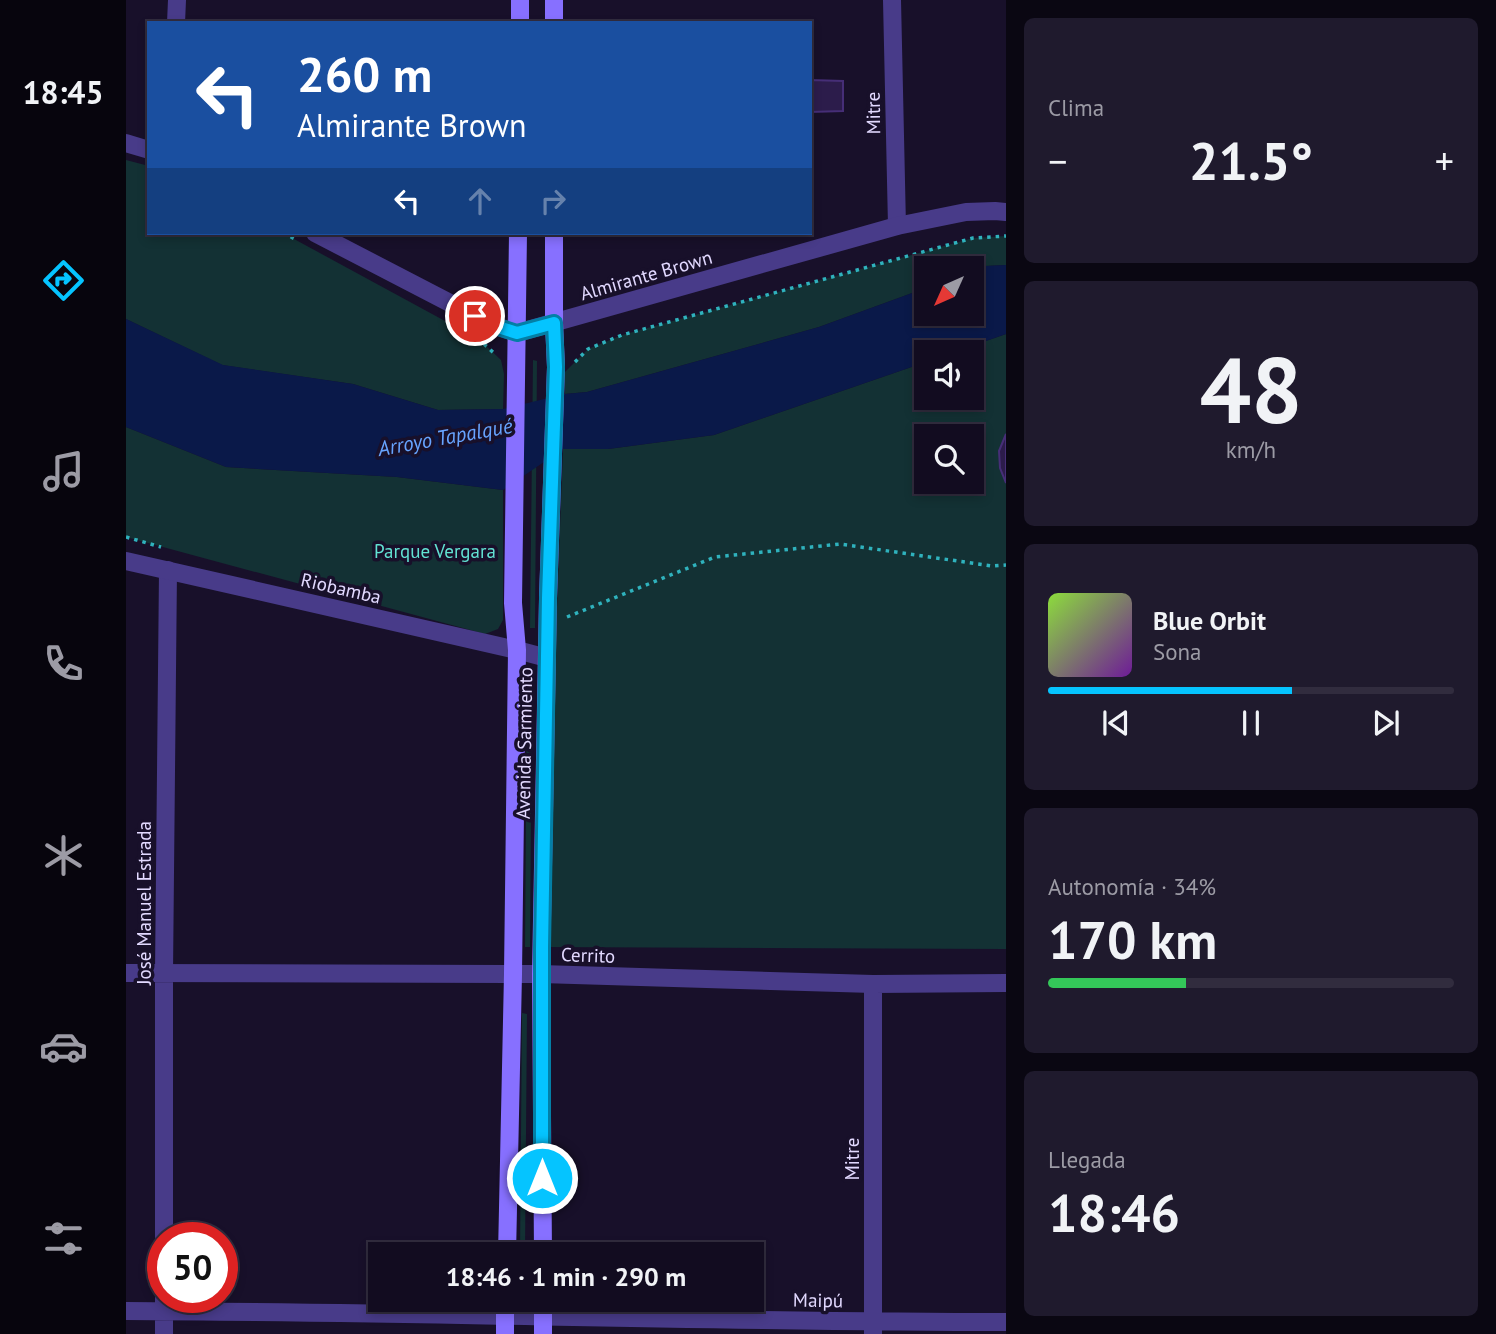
<!DOCTYPE html>
<html lang="es">
<meta charset="utf-8">
<style>
:root{--surface:#120c20;--page:#1f1a2d;--text:#f1f3f6;--muted:#9c9ba5;--line:#312c3e;--accent:#05c4ff}
body{margin:0;font-family:"PT Sans",sans-serif;background:var(--page);color:var(--text);height:100vh;display:flex;flex-direction:column;font-size:26px;white-space:nowrap}
*{box-sizing:border-box;margin:0}
p{font-size:23px;color:var(--muted)}
.icon{flex:none;width:38px;height:38px;fill:none;stroke:currentColor;stroke-width:2;stroke-linecap:round;stroke-linejoin:round}
.map{position:relative;flex:1;overflow:hidden}
.side{display:flex;flex-direction:column;gap:18px;padding:18px;background:#0a0712;width:490px}
.side>*{flex:none}
.guide{position:absolute;left:21px;top:21px;width:665px;height:214px;border-radius:0px;box-shadow:0 4px 10px #0003,0 0 0 2px var(--line);background:#1a4fa0;color:#fff;overflow:hidden}
.needle{width:46px;rotate:225deg}
.tools{position:absolute;left:788px;top:256px;display:grid;gap:14px}
.tools a{display:grid;place-items:center;width:70px;height:70px;border-radius:0px;background:var(--surface);box-shadow:0 4px 10px #0003,0 0 0 2px var(--line);font-size:35px}
.speed{position:absolute;left:21px;top:1222px;display:flex;gap:14px;font-size:35px;font-weight:700;text-align:center}
.speed>*{display:grid;place-content:center;width:91px;height:91px;border-radius:50%;background:var(--surface);box-shadow:0 4px 10px #0003,0 0 0 2px var(--line);line-height:1}
.speed .limit{border:10px solid #d22;background:#fff;color:#111}
.pin{position:absolute;display:grid;place-items:center;width:60px;height:60px;color:#fff;margin:-30px;border:4px solid #fff;border-radius:50%;box-shadow:0 2px 7px #0007}
.me{position:absolute;width:77px;margin:-38px;rotate:0deg;stroke-linejoin:round;filter:drop-shadow(0 0 5px #0008)}
.turn{display:flex;align-items:center;gap:24px;height:147px;padding:0 35px;font-size:32px}
.turn .icon{width:91px;height:91px;stroke-width:2.5}
.turn b{display:block;font-size:49px;line-height:60px}
.lanes{display:flex;align-items:center;height:66px;padding:0 35px;background:#0003;justify-content:center;gap:35px;direction:ltr}
.lanes .off{opacity:.35}
.big{font-size:52px;font-weight:700;line-height:1.1}
.side .tile{flex:1;display:flex;flex-direction:column;justify-content:center;gap:10px;min-width:0;padding:0 24px;border-radius:10px;background:var(--page)}
.side .dial{align-items:center;gap:0}
.dial b{font-size:91px;line-height:1}
.song{display:flex;align-items:center;gap:21px}
.cover{width:84px;height:84px;border-radius:10px;background:linear-gradient(135deg,hsl(90 70% 55%),hsl(280 70% 35%))}
.played{height:7px;border-radius:4px;background:linear-gradient(90deg,var(--accent) 60%,var(--line) 60%)}
.keys{display:flex;justify-content:space-around;direction:ltr}
.heat{display:flex;justify-content:space-between;align-items:center;font-size:38px;direction:ltr}
.charge{height:10px;border-radius:5px;background:linear-gradient(90deg,#34c759 34%,var(--line) 0)}
.trip{position:absolute;left:242px;top:1242px;width:396px;height:70px;border-radius:0px;background:var(--surface);box-shadow:0 4px 10px #0003,0 0 0 2px var(--line);font-weight:700;line-height:70px;text-align:center}
main{display:flex;flex:1;min-height:0}
.menu{display:flex;flex-direction:column;width:126px;justify-content:space-around;align-items:center;background:#07050d;color:var(--muted)}
.menu .icon{width:49px;height:49px}
.menu .current{color:var(--accent)}
.menu b{font-size:32px;color:var(--text)}
.map>svg:first-child{display:block}
.green{fill:#133134;fill-rule:evenodd}
.water{fill:#0a1949}
.building{fill:#2c1c4b;stroke:#462e77;stroke-width:2}
.lines{fill:none;stroke-linecap:round;stroke-linejoin:round}
.path{stroke:#2fb2bd;stroke-width:3.5;stroke-dasharray:3.5 5;stroke-linecap:butt}
.minor{stroke:#483b89;stroke-width:18}
.tertiary{stroke:#483b89;stroke-width:18}
.secondary{stroke:#8770ff;stroke-width:18}
.route-casing{stroke:#037fa6;stroke-width:18}
.route{stroke:#05c4ff;stroke-width:12}
.labels{text-anchor:middle;dominant-baseline:central;stroke-width:7;stroke-linejoin:round;paint-order:stroke}
.street-label{font-size:19px;fill:#e2d9ff;stroke:#18102a}
.park-label{font-size:19px;fill:#62e2d3;stroke:#18102a}
.water-label{font-size:21px;font-style:italic;fill:#67a4ff;stroke:#18102a}
</style>
<main>
<nav class="menu">
<b>18:45</b>
<svg class="icon current" aria-label="directions" viewBox="0 0 24 24"><path d="M12 3l9 9-9 9-9-9zM9 14v-3h6M13 9l2 2-2 2"/></svg>
<svg class="icon" aria-label="music" viewBox="0 0 24 24"><path d="M9 18V5l10-2v13"/><circle cx="6" cy="18" r="3"/><circle cx="16" cy="16" r="3"/></svg>
<svg class="icon" aria-label="phone" viewBox="0 0 24 24"><path d="M5 4h4l2 5-3 2q2 4 5 5l2-3 5 2v4C11 20 4 13 5 4z"/></svg>
<svg class="icon" aria-label="climate" viewBox="0 0 24 24"><path d="M12 3v18M4 7l16 10M4 17L20 7"/></svg>
<svg class="icon" aria-label="car" viewBox="0 0 24 24"><path d="M5 17H2v-5l4-1 3-4h7l3 4 3 1v5h-3M9 17h6M6 11h13"/><circle cx="7" cy="17" r="2"/><circle cx="17" cy="17" r="2"/></svg>
<svg class="icon" aria-label="filters" viewBox="0 0 24 24"><path d="M4 7h16M4 17h16"/><circle cx="9" cy="7" r="2"/><circle cx="15" cy="17" r="2"/></svg>
</nav>
<div class="map">
<svg width="880" height="1334" viewBox="0 0 880 1334">
<rect width="100%" height="100%" fill="#18102a"/>
<path class="green" d="M 0,160 L 23,166 L 23,233 L 157,233 L 354,340 L 375,360 L 378,374 L 377,409 L 312,410 L 227,384 L 96,365 L 0,319 Z
M 880,236 L 880,265 L 860,266 L 845,271 L 845,268 L 800,268 L 800,288 L 693,327 L 461,392 L 439,394 L 439,372 L 462,349 L 496,335 L 847,238 Z
M 880,334 L 880,949 L 418,947 L 437,449 L 482,449 L 588,435 L 800,362 L 800,397 L 845,397 L 845,352 L 828,352 ZM 800,436 L 845,436 L 845,481 L 800,481 Z
M 407,360 L 411,361 L 409,628 L 404,628 Z
M 0,427 L 100,467 L 271,477 L 377,490 L 377,620 L 372,629 L 359,634 L 0,537 Z
M 401,679 L 406,680 L 404,947 L 399,947 Z
M 396,1013 L 401,1014 L 399,1255 L 394,1255 Z"/>
<path class="water" d="M 880,265 L 880,334 L 828,352 L 800,352 L 800,362 L 588,435 L 482,449 L 437,449 L 377,490 L 271,477 L 100,467 L 0,427 L 0,319 L 97,365 L 227,384 L 312,410 L 377,409 L 439,394 L 461,392 L 693,327 L 800,288 L 800,313 L 845,313 L 845,271 L 860,266 Z"/>
<path class="building" d="M 684,80 L 717,81 L 717,111 L 684,112 Z
M 880,434 L 880,483 L 874,468 L 873,451 Z"/>
<g class="lines">
<path class="path" d="M 157,233 L 171,240
M 358,344 L 370,355
M 449,362 L 462,349 L 496,335 L 847,238 L 880,236
M 0,537 L 35,547
M 441,617 L 589,557 L 714,544 L 866,566 L 880,565"/>
<path class="minor" d="M 766,0 L 771,226
M 50,23 L 51,0
M 0,973 L 415,974 L 747,984 L 880,983
M 38,1237 L 38,973 L 42,570
M 38,1297 L 38,1334
M 0,1311 C 293,1312 587,1322 880,1322
M 747,1334 L 747,984"/>
<path class="tertiary" d="M 0,143 L 23,150
M 189,233 L 349,316 L 369,326 L 391,333 L 771,226 L 840,212 L 869,211 L 880,212
M 0,561 L 391,650 L 421,658"/>
<path class="secondary" d="M 394,23 L 394,0
M 428,23 L 428,0
M 381,1255 L 387,974 L 391,650 L 387,603 L 392,233
M 417,1255 L 415,974 L 422,599 L 430,367 L 428,323 L 428,233
M 379,1334 L 379,1300
M 417,1334 L 417,1300"/>
</g>
<g class="lines">
<defs>
<path id="route" d="M 349,316 L 369,326 L 391,333 L 428,323 L 430,367 L 422,598 L 416,948 L 416,1178"/>
</defs>
<use href="#route" class="route-casing"/>
<use href="#route" class="route"/>
</g>
<g class="labels">
<g class="street-label">
<text transform="translate(747 113) rotate(-91)">Mitre</text>
<text transform="translate(520 275) rotate(-16)">Almirante Brown</text>
<text transform="translate(215 588) rotate(13)">Riobamba</text>
<text transform="translate(398 743) rotate(-89)">Avenida Sarmiento</text>
<text transform="translate(18 903) rotate(-90)">José Manuel Estrada</text>
<text transform="translate(462 955) rotate(2)">Cerrito</text>
<text transform="translate(726 1159) rotate(-90)">Mitre</text>
<text transform="translate(692 1300) rotate(1)">Maipú</text>
</g>
<g class="park-label">
<text x="309" y="551">Parque Vergara</text>
</g>
<g class="water-label">
<text transform="translate(319 437) rotate(-10)">Arroyo Tapalqué</text>
</g>
</g>
</svg>
<div class="tools">
<a><svg class="needle" viewBox="-14 -14 28 28"><path d="M0-13l5 13h-10z" fill="#e53935"/><path d="M0 13l5-13h-10z" fill="#9c9ba5"/></svg></a>
<a><svg class="icon" aria-label="sound" viewBox="0 0 24 24"><path d="M4 9h4l5-4v14l-5-4H4zM17 9q2 3 0 6"/></svg></a>
<a><svg class="icon" aria-label="search" viewBox="0 0 24 24"><circle cx="10" cy="10" r="6"/><path d="M15 15l6 6"/></svg></a>
</div>
<div class="speed"><div class="limit">50</div></div>
<div class="pin" style="left:349px;top:316px;background:#d93025"><svg class="icon" aria-label="arrive" viewBox="0 0 24 24"><path d="M6 21V4h12l-3 4 3 4H6"/></svg></div>
<svg class="me" style="left:416px;top:1178px" viewBox="-20 -20 40 40"><circle r="17" fill="#05c4ff" stroke="#fff" stroke-width="3"/><path d="M0-11L8 9 0 5-8 9z" fill="#fff"/></svg>
<div class="trip">18:46 · 1 min · 290 m</div>
<div class="guide">
<div class="turn"><svg class="icon" aria-label="left" viewBox="0 0 24 24"><path d="M17 20v-9H6M10 6l-5 5 5 5"/></svg><div><b>260 m</b>Almirante Brown</div></div>
<div class="lanes"><svg class="icon" aria-label="left" viewBox="0 0 24 24"><path d="M17 20v-9H6M10 6l-5 5 5 5"/></svg><svg class="icon off" aria-label="ahead" viewBox="0 0 24 24"><path d="M12 20V5M6 11l6-6 6 6"/></svg><svg class="icon off" aria-label="right" viewBox="0 0 24 24"><path d="M7 20v-9h11M14 6l5 5-5 5"/></svg></div>
</div>
</div>
<section class="side">
<div class="tile"><p>Clima</p>
<div class="heat"><a>−</a><b class="big">21.5°</b><a>+</a></div>
</div>
<div class="tile dial"><b>48</b><p>km/h</p></div>
<div class="tile">
<div class="song"><i class="cover"></i><div><b>Blue Orbit</b><p>Sona</p></div></div>
<div class="played"></div>
<div class="keys"><svg class="icon" aria-label="previous" viewBox="0 0 24 24"><path d="M18 5L8 12l10 7zM5 5v14"/></svg><svg class="icon" aria-label="pause" viewBox="0 0 24 24"><path d="M8 5v14M16 5v14"/></svg><svg class="icon" aria-label="next" viewBox="0 0 24 24"><path d="M6 5l10 7-10 7zM19 5v14"/></svg></div>
</div>
<div class="tile"><p>Autonomía · 34%</p><b class="big">170 km</b><div class="charge"></div></div>
<div class="tile"><p>Llegada</p><b class="big">18:46</b></div>
</section>
</main>
